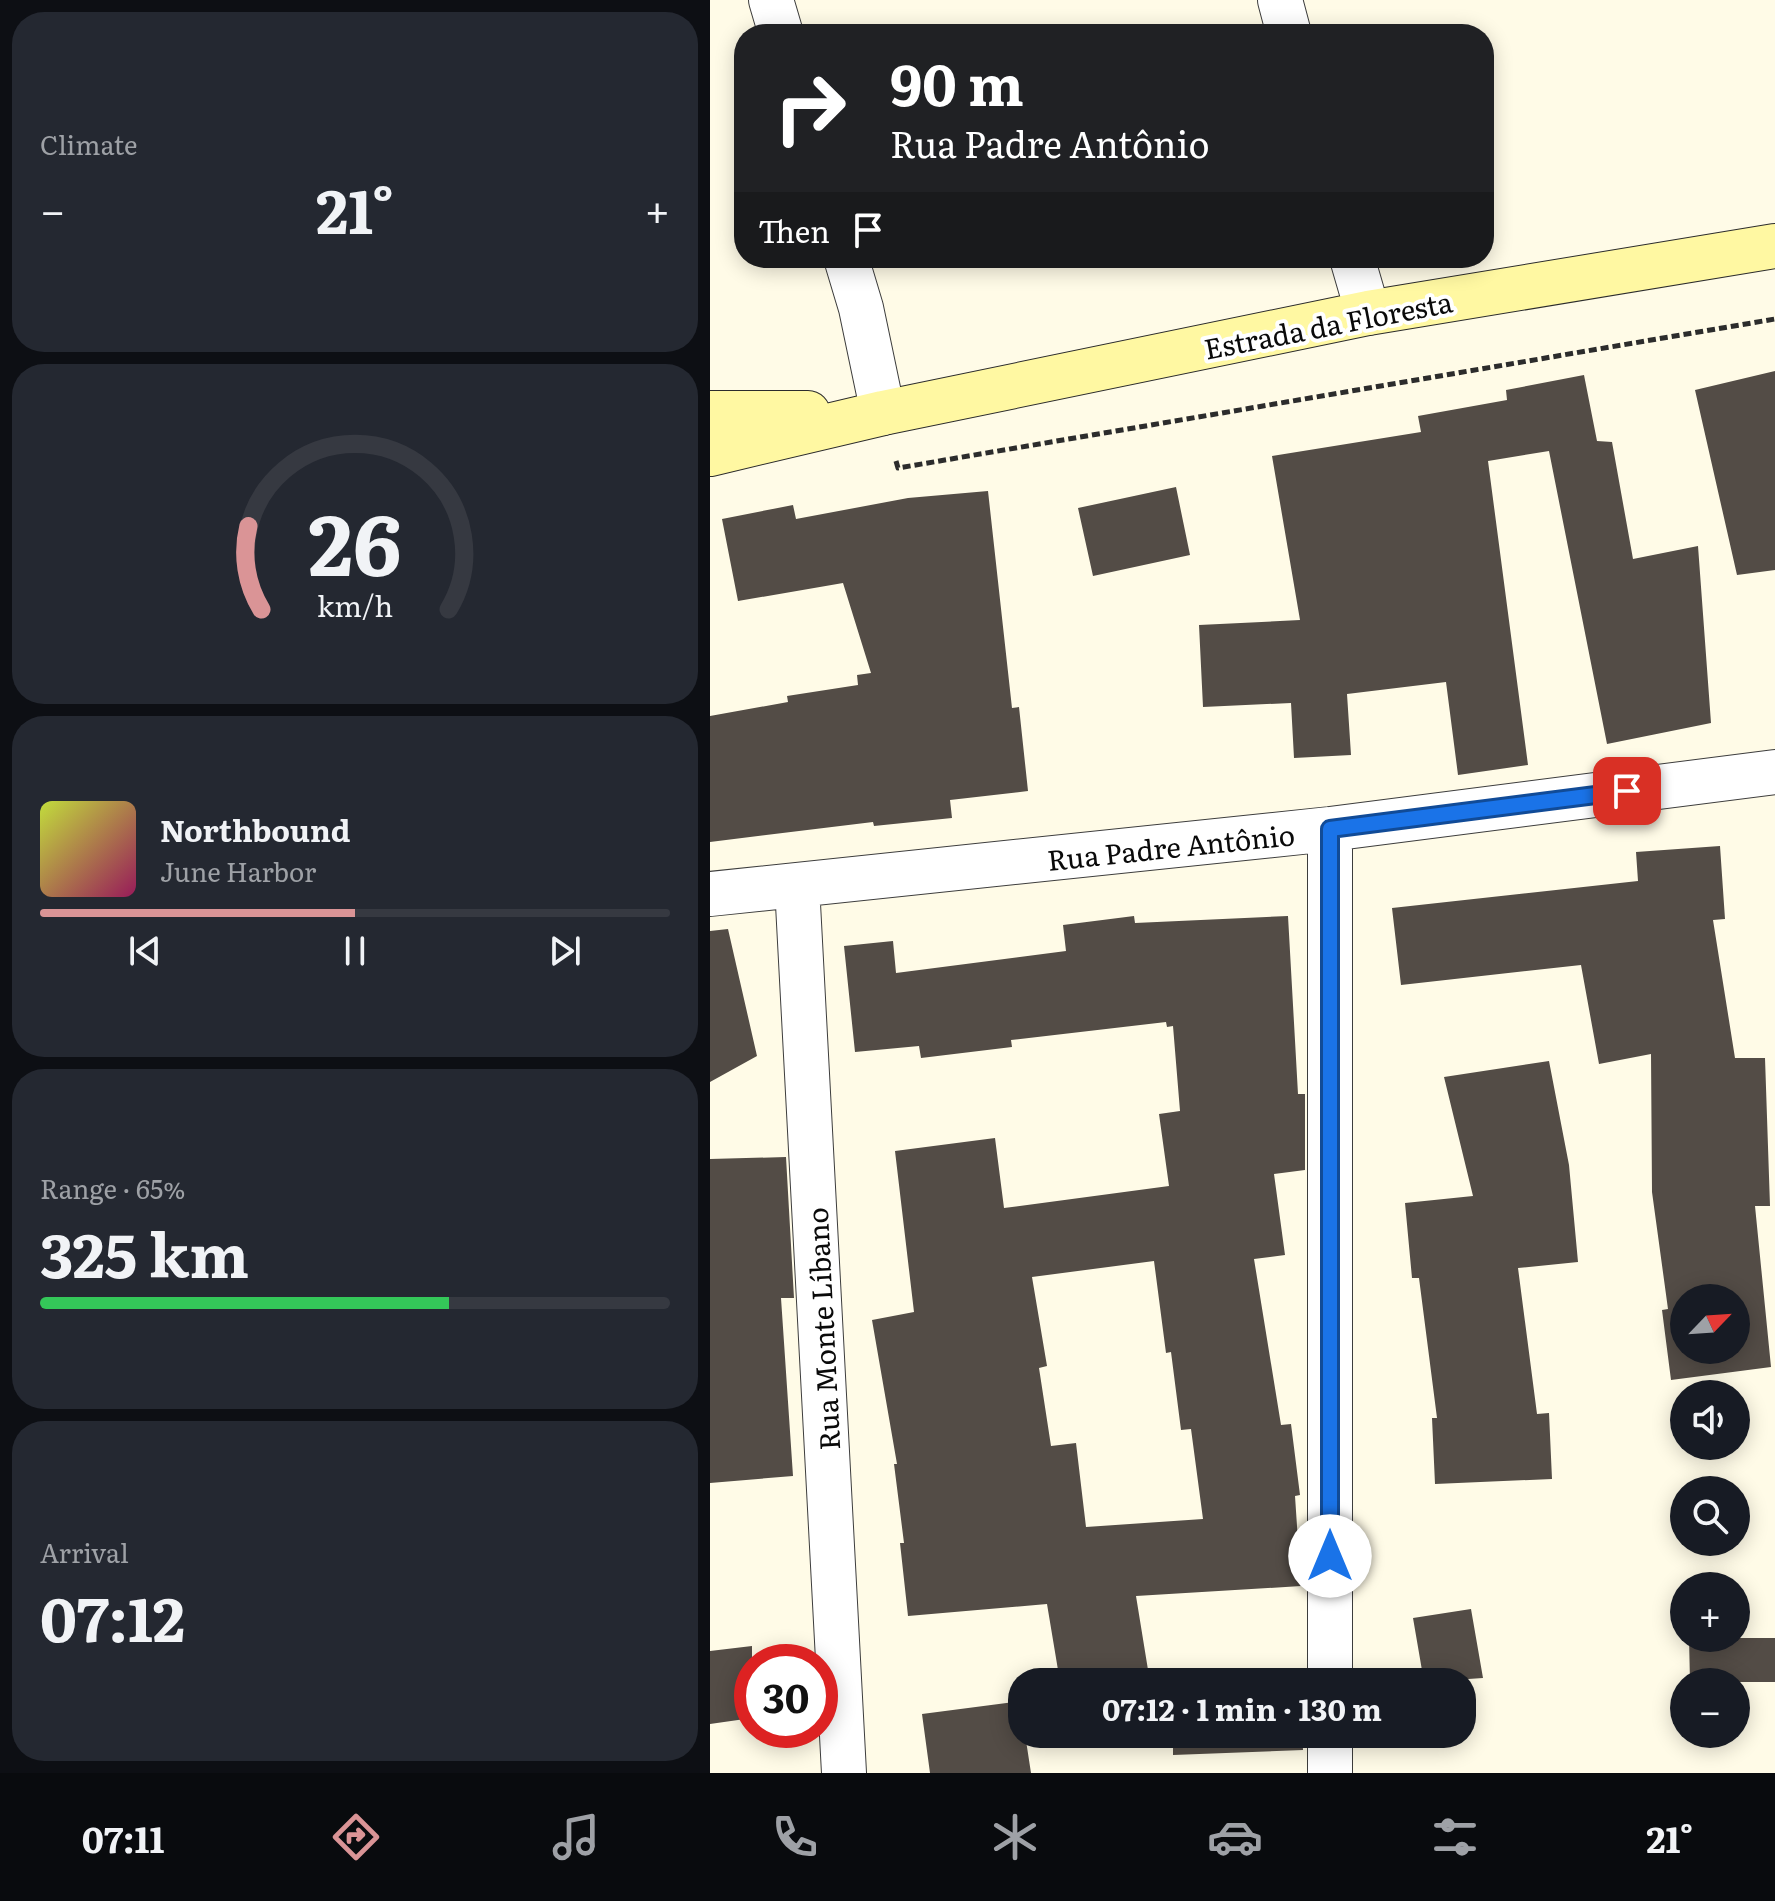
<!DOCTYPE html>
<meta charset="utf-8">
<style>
:root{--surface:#171b24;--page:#242831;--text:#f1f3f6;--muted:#9ea1a6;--line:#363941;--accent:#da9496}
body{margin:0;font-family:Literata,serif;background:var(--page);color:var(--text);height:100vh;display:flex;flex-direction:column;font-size:30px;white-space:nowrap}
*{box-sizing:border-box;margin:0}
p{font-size:26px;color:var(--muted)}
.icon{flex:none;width:44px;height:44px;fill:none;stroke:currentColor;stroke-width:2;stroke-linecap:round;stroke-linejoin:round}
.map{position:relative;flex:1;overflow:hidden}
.sheet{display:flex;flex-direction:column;gap:12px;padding:12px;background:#0d0f14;width:710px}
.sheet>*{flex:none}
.banner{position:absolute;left:24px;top:24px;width:760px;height:244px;border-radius:32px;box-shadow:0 4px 20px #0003;background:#202124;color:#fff;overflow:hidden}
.needle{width:52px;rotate:65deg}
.buttons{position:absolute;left:960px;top:1284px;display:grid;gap:16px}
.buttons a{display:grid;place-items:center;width:80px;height:80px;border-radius:50%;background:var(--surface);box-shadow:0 4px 20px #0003;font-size:40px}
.speed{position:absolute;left:24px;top:1644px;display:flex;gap:16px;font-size:40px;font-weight:700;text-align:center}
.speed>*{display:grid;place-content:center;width:104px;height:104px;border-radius:50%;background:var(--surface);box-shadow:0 4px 20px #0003;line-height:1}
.speed .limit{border:12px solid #d22;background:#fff;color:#111}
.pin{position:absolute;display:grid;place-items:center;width:68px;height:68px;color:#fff;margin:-34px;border-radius:16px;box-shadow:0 4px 12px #0006}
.me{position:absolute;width:88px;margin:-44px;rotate:0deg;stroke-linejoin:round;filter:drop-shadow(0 0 6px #0008)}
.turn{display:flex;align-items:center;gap:28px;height:168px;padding:0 24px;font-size:36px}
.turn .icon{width:104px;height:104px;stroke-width:2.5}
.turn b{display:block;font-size:56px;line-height:68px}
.then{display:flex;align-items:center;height:76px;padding:0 24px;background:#0003;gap:16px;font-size:30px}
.big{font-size:60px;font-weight:700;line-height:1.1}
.sheet .widget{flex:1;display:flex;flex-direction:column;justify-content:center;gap:12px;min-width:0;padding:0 28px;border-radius:32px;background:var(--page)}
.sheet .dial{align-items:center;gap:0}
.dial svg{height:208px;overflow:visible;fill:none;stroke:var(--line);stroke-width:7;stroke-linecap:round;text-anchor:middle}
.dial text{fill:var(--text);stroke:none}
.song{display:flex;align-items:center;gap:24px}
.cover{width:96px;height:96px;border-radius:12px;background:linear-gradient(135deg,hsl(70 70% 55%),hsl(330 70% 35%))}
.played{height:8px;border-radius:4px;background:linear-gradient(90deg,var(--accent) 50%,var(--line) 50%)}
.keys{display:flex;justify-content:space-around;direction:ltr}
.heat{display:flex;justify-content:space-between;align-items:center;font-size:44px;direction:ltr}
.charge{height:12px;border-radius:6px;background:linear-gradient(90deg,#34c759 65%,var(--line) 0)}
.trip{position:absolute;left:298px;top:1668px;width:468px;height:80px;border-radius:32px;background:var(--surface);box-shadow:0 4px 20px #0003;font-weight:700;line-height:80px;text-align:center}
.tab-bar{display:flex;height:128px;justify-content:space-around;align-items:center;background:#090b0e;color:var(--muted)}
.tab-bar .icon{width:56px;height:56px}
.tab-bar .active{color:var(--accent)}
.tab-bar b{font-size:36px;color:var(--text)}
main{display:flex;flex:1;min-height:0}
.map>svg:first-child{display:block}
.building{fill:#534c46;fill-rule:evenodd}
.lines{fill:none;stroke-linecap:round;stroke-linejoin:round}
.street-casing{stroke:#3d3d3d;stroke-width:46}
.secondary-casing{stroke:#2c2c2c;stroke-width:46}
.path{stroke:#2c2c2c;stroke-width:5;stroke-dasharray:8 4;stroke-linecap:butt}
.street{stroke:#fff;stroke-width:44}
.secondary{stroke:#fff8a2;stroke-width:44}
.route-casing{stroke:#114b97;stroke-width:20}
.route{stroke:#1a73e8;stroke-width:14}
.labels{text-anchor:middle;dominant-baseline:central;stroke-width:8;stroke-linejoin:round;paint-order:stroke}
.street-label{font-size:28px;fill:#0a0a0a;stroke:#fff}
</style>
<main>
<section class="sheet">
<div class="widget"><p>Climate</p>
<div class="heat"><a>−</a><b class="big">21°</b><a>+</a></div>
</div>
<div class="widget dial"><svg viewBox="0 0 100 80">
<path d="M14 69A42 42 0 1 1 86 69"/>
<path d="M14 69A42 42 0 0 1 9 37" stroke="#da9496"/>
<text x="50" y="56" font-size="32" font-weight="700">26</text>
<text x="50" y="72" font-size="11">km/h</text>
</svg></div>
<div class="widget">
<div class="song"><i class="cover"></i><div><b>Northbound</b><p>June Harbor</p></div></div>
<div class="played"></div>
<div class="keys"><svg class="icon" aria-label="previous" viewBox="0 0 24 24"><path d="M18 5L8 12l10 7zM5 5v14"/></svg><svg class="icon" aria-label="pause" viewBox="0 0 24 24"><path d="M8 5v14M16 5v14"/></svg><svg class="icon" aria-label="next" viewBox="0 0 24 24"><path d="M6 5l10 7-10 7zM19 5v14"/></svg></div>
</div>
<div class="widget"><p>Range · 65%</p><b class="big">325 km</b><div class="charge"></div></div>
<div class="widget"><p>Arrival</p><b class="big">07:12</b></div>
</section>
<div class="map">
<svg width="1065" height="1773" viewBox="0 0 1065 1773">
<rect width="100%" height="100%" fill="#fffbe7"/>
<path class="building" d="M 1065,371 L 1065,570 L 1027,575 L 985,390 Z
M 874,375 L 887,441 L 902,442 L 923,559 L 988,546 L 1001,723 L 897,744 L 839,451 L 778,461 L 818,765 L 748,775 L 736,682 L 637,694 L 641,755 L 584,758 L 581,703 L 493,707 L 489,625 L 590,620 L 562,456 L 711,432 L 708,416 L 797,400 L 796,390 Z
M 466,487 L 480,555 L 383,576 L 368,508 Z
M 278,491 L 302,708 L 309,707 L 318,791 L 240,800 L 242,818 L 164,826 L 163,822 L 0,842 L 0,716 L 78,702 L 77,696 L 148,685 L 147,675 L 161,673 L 133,583 L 28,601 L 12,519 L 83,505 L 86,519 L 198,498 Z
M 1010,846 L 1015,919 L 1003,920 L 1025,1058 L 1055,1058 L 1060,1206 L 1045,1206 L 1061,1367 L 961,1380 L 952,1310 L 958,1309 L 942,1192 L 941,1054 L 889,1064 L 871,965 L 691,985 L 682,908 L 928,881 L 926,852 ZM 974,1298 L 1026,1298 L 1026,1350 L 974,1350 Z
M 424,916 L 425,923 L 578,916 L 588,1094 L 595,1094 L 595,1170 L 564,1174 L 575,1255 L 544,1259 L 571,1425 L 581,1424 L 590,1495 L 585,1496 L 591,1586 L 426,1596 L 439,1676 L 400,1682 L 350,1682 L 337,1604 L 198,1616 L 190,1543 L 194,1543 L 184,1464 L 187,1464 L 162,1320 L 204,1312 L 185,1151 L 285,1138 L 294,1208 L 459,1186 L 449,1114 L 470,1111 L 463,1026 L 457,1027 L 456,1022 L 301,1040 L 302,1047 L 211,1058 L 209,1046 L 145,1052 L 134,946 L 183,941 L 186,973 L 356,951 L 353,925 ZM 444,1261 L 456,1353 L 461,1352 L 471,1430 L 481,1429 L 493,1519 L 376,1527 L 366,1443 L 341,1446 L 329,1368 L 337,1366 L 322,1277 Z
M 18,929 L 47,1056 L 0,1082 L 0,931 Z
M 839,1061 L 859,1165 L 868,1262 L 808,1268 L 827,1414 L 839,1413 L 842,1479 L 725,1484 L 722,1418 L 727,1418 L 709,1278 L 702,1278 L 695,1203 L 763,1196 L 734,1077 Z
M 76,1157 L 84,1298 L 71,1298 L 83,1476 L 0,1483 L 0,1159 Z
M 761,1609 L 773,1678 L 714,1682 L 703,1618 Z
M 979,1638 L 1065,1638 L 1065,1682 L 980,1682 Z
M 42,1646 L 42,1718 L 0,1724 L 0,1651 Z
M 590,1675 L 590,1682 L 461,1682 L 461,1679 Z
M 311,1701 L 312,1734 L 315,1734 L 321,1773 L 220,1773 L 212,1714 Z
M 463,1734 L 592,1734 L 593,1750 L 463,1755 Z"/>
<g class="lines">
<defs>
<path id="street" d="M 61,0 L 71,34
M 570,0 L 579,34
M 136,258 L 151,308 L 173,413
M 642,258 L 658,313
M 87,885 L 134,1773
M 0,894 L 620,829 L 1065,772
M 620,1682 L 620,829
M 620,1773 L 620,1734"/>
<path id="secondary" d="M 0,413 L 98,413
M 0,454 L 173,413 L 658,313 L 1065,246"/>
</defs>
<use href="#street" class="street-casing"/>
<use href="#secondary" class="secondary-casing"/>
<path class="path" d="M 186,461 L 188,468 L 1065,319"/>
<use href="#street" class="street"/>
<use href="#secondary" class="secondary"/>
</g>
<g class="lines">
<defs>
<path id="route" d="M 620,1556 L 620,829 L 917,791"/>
</defs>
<use href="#route" class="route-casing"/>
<use href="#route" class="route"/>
</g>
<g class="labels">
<g class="street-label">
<text transform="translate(618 324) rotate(-11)">Estrada da Floresta</text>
<text transform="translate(461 846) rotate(-6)">Rua Padre Antônio</text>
<text transform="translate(112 1329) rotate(-93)">Rua Monte Líbano</text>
</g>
</g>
</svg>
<div class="buttons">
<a><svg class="needle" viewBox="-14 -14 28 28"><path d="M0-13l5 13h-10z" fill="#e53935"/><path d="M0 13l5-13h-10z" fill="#9ea1a6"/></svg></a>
<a><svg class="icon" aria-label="sound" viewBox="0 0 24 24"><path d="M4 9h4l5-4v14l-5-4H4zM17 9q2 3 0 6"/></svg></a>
<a><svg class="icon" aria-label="search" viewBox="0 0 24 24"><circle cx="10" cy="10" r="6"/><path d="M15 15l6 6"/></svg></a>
<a>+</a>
<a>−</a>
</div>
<div class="speed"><div class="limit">30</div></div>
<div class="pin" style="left:917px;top:791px;background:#d93025"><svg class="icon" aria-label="arrive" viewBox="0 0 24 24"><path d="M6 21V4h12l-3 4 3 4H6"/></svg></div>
<svg class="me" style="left:620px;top:1556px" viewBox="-20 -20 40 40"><circle r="19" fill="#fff"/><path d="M0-13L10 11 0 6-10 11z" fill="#1a73e8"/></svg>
<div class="trip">07:12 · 1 min · 130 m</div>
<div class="banner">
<div class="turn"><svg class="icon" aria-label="right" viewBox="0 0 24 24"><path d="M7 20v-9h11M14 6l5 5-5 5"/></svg><div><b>90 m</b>Rua Padre Antônio</div></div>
<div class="then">Then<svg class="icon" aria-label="arrive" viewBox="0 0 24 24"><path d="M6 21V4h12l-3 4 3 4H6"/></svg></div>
</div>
</div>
</main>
<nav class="tab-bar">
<b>07:11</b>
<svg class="icon active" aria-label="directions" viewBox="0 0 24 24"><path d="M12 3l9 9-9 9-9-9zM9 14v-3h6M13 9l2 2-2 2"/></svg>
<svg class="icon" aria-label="music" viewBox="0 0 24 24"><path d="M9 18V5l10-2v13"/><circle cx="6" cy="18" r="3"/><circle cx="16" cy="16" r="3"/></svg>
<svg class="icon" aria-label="phone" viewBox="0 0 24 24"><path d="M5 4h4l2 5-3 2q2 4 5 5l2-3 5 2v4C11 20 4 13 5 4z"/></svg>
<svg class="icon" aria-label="climate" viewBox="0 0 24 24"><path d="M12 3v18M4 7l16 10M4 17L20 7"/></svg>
<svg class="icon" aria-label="car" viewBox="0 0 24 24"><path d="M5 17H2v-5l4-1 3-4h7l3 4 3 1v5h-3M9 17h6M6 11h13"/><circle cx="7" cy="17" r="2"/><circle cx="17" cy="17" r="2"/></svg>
<svg class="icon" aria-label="filters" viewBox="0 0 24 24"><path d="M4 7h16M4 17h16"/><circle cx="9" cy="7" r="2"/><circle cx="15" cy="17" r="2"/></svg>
<b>21°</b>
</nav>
